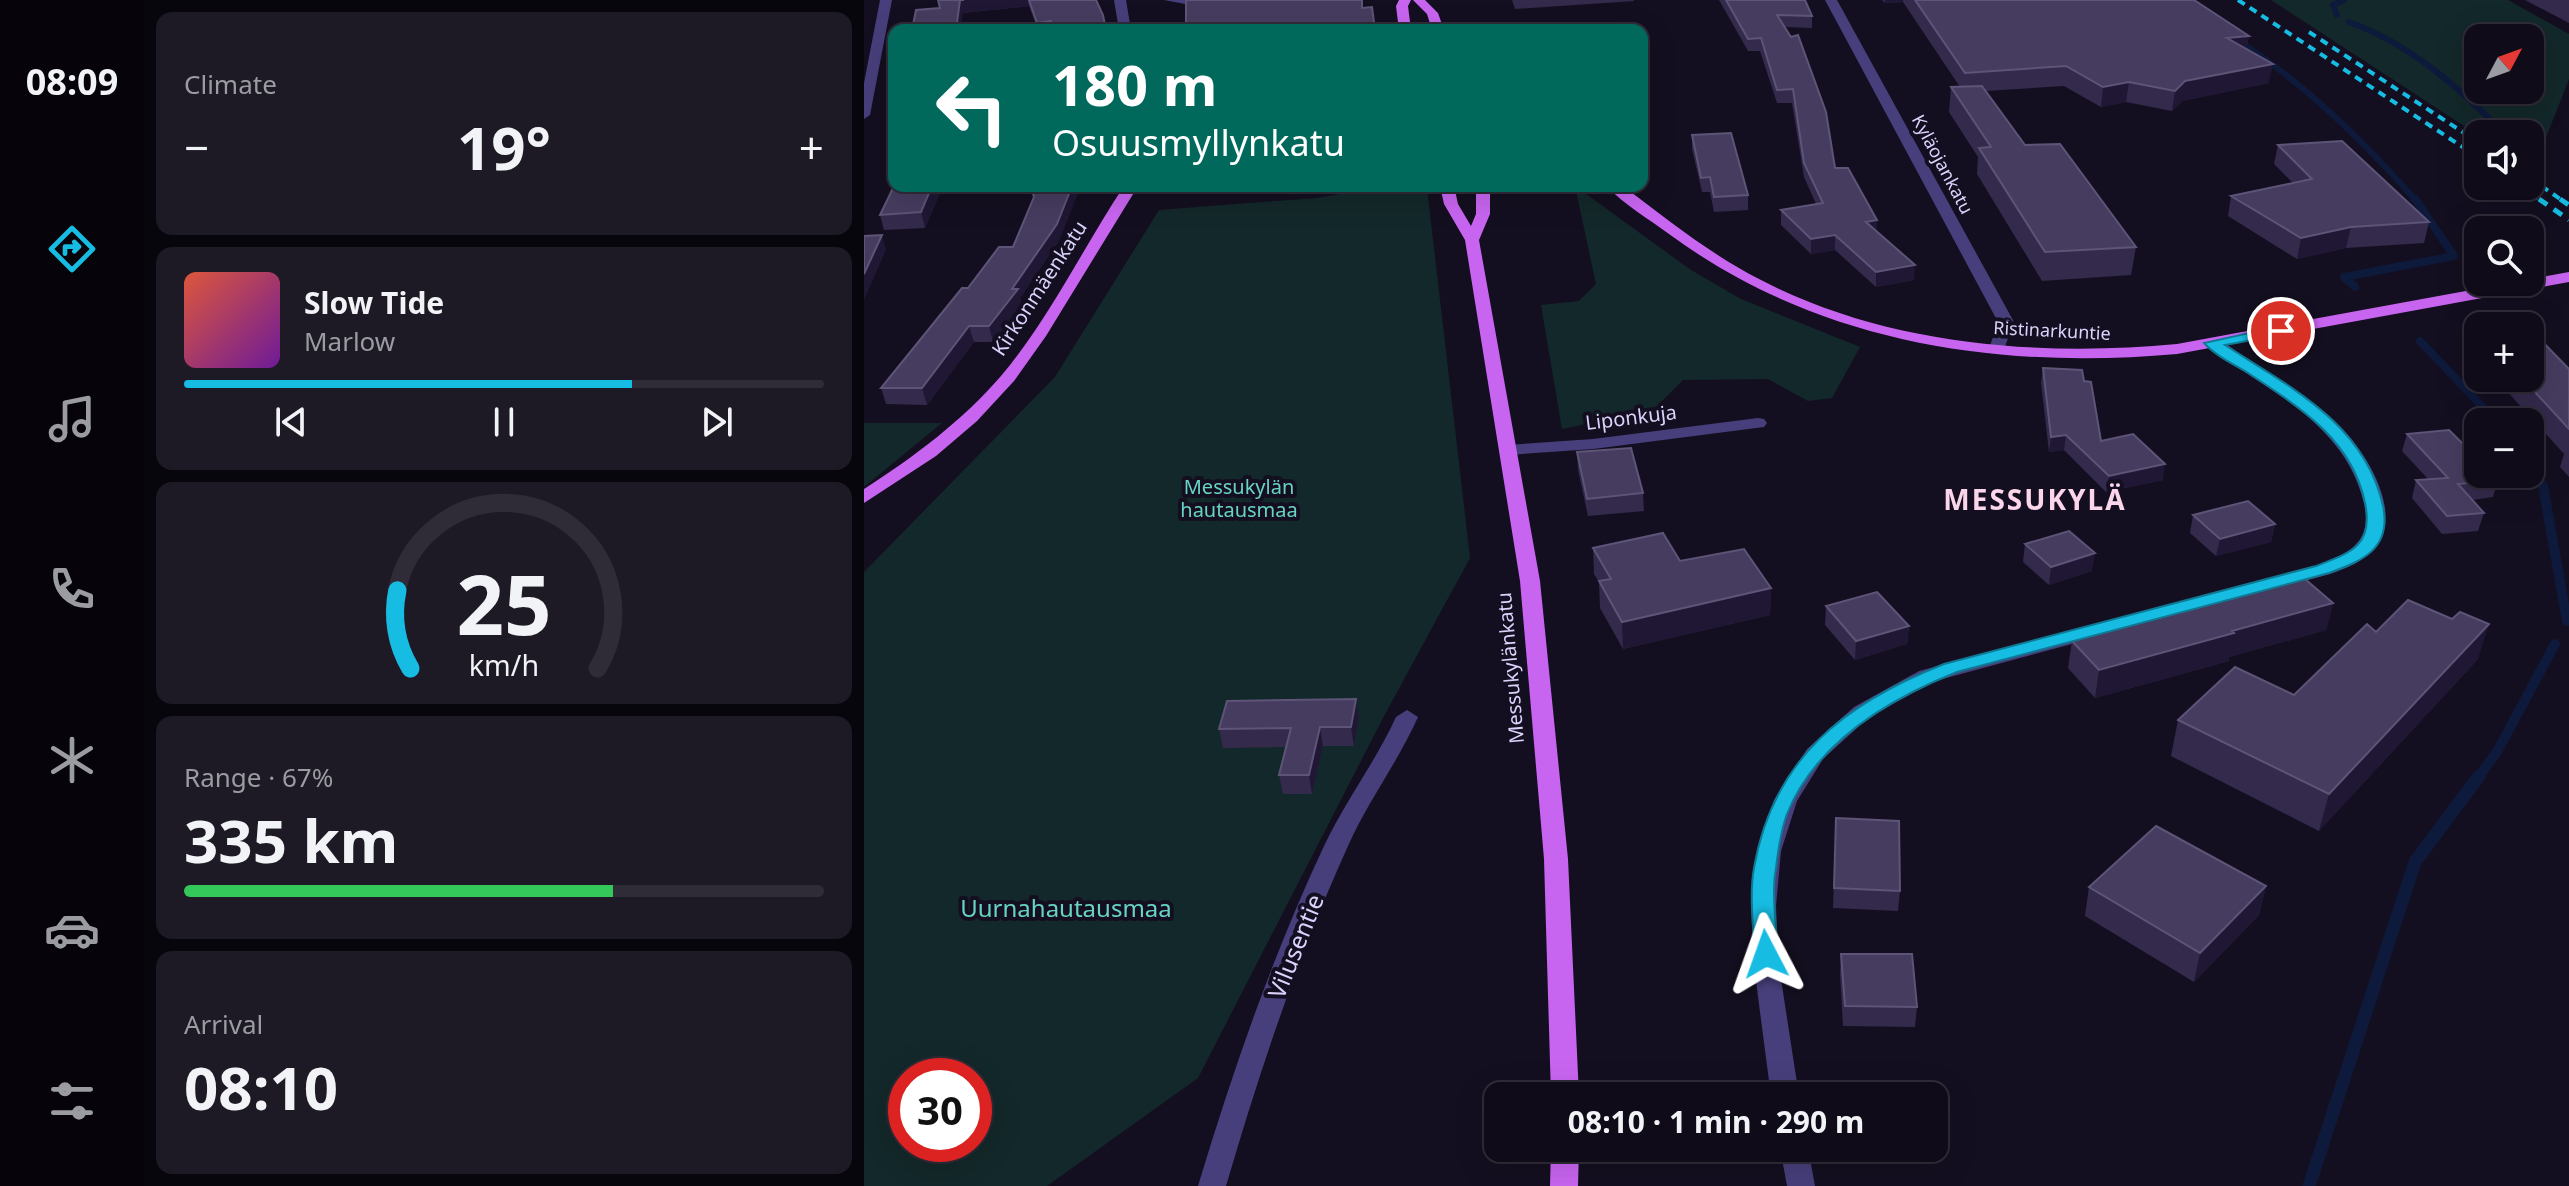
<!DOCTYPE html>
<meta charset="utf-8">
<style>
:root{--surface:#0f0b18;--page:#1d1925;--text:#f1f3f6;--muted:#9b9ba2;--line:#2f2b37;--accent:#17bce3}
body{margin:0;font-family:"Noto Sans",sans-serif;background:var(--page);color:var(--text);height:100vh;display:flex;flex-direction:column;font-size:30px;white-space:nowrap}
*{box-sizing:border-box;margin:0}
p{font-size:26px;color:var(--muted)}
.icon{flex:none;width:44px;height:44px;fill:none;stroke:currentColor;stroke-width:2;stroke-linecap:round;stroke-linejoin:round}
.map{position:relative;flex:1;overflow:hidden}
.panel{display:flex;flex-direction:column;gap:12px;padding:12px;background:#08060d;width:720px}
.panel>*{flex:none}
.banner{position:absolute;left:24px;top:24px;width:760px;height:168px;border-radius:16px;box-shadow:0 8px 32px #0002,0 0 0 2px var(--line);background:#00695c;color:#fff;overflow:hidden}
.needle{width:52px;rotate:49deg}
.fabs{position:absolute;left:1600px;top:24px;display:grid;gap:16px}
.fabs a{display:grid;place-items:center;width:80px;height:80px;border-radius:16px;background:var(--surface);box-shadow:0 8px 32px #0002,0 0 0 2px var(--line);font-size:40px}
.speed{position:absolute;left:24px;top:1058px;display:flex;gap:16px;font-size:40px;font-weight:700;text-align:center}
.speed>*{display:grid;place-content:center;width:104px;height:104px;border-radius:50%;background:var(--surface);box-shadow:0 8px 32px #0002,0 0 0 2px var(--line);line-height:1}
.speed .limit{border:12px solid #d22;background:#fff;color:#111}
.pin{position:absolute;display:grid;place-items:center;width:68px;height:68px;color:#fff;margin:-34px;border:4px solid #fff;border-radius:50%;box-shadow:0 2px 8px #0007}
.me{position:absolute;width:88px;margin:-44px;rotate:356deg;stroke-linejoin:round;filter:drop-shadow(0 0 6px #0008)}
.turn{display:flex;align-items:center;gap:28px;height:168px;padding:0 32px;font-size:36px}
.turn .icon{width:104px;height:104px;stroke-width:2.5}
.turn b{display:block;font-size:56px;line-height:68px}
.big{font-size:60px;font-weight:700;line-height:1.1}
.panel .widget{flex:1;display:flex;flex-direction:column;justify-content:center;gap:12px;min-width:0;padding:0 28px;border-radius:16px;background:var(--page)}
.panel .dial{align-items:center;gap:0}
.dial svg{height:208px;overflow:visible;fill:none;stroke:var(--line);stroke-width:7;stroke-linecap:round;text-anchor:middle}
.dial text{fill:var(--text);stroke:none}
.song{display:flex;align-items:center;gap:24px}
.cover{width:96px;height:96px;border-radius:12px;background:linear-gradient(135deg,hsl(10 70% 55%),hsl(280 70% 35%))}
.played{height:8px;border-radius:4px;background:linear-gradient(90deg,var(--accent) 70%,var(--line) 70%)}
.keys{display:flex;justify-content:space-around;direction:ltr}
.heat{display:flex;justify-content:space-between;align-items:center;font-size:44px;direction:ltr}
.charge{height:12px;border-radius:6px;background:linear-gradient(90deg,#34c759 67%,var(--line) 0)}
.trip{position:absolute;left:620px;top:1082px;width:464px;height:80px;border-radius:16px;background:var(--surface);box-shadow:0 8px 32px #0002,0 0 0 2px var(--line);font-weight:700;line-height:80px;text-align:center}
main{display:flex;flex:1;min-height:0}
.dock{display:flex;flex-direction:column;width:144px;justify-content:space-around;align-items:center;background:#06040a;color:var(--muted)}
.dock .icon{width:56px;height:56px}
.dock .active{color:var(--accent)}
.dock b{font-size:36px;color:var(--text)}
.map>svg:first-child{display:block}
.green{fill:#13282a;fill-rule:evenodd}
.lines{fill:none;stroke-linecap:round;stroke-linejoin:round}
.stream-far3{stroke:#0e1a3b;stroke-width:6}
.stream-far2{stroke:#0e1a3b;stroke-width:8}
.stream-far1{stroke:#0e1a3b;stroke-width:10}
.stream{stroke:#0e1a3b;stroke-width:13}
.minor{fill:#473f7b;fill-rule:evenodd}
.major{fill:#c865f0;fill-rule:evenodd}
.rail-far1{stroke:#17bce3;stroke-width:4;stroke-dasharray:8 6;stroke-linecap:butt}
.rail{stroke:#17bce3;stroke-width:5;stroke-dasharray:10 8;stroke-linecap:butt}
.wall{fill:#342a4c}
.shaded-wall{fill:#1f1733}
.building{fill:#463c5f;stroke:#5d5477;stroke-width:2}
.route{fill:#17bce3;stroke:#0f7a94;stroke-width:2}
.labels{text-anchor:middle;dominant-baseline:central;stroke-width:8;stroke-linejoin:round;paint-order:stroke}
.far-street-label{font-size:18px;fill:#dbd3fb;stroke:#140f20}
.street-label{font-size:20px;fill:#dbd3fb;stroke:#140f20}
.park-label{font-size:20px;fill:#67d3c2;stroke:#140f20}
.near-park-label{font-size:24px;fill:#67d3c2;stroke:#140f20}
.near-street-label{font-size:24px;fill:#dbd3fb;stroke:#140f20}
.district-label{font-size:28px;font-weight:bold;letter-spacing:2px;fill:#fbd5ea;stroke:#140f20}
</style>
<main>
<nav class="dock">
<b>08:09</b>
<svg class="icon active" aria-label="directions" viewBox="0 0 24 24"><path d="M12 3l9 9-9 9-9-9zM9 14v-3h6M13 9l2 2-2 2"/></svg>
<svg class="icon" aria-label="music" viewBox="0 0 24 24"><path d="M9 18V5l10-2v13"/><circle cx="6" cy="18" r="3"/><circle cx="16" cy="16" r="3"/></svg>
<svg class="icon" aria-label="phone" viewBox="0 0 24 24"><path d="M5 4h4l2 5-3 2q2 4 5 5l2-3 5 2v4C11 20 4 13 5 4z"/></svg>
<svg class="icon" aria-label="climate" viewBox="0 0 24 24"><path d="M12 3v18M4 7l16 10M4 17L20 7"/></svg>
<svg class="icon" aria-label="car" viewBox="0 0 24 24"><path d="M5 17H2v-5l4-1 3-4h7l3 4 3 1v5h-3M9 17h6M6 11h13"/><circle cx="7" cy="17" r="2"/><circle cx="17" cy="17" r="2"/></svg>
<svg class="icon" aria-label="filters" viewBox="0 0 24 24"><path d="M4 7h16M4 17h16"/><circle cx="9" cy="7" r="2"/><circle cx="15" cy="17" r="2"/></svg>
</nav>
<section class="panel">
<div class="widget"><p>Climate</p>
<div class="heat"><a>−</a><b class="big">19°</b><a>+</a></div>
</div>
<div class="widget">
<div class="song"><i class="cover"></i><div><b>Slow Tide</b><p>Marlow</p></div></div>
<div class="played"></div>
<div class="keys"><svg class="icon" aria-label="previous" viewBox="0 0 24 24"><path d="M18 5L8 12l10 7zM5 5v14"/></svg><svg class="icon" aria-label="pause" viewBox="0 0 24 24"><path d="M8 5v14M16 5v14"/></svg><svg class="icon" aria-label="next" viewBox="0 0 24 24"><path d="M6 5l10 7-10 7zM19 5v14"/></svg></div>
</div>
<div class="widget dial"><svg viewBox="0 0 100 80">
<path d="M14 69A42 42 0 1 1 86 69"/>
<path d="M14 69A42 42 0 0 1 9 39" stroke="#17bce3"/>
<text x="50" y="56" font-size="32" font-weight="700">25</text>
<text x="50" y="72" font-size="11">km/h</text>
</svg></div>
<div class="widget"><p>Range · 67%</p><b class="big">335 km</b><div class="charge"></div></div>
<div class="widget"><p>Arrival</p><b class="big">08:10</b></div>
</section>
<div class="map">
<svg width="1705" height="1186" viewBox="0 0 1705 1186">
<rect width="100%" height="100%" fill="#140f20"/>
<path class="green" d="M 1407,0 L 1644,0 L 1705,34 L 1705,79 L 1669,171 L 1666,169 L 1666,134 L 1614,135 ZM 1666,38 L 1666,90 L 1614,90 L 1614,38 Z
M 711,186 L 827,270 L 877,299 L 996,347 L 968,398 L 944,401 L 904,379 L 819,380 L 789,410 L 698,429 L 677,305 L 715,301 L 732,284 Z
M 513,188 L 563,188 L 606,558 L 520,716 L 334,1078 L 183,1186 L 0,1186 L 0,572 L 191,377 L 295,210 L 452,198 ZM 42,1076 L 110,1076 L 110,1144 L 42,1144 Z
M 0,423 L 78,423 L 0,487 Z"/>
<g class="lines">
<path class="stream-far3" d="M 1473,15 L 1469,5 L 1480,0
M 1485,22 C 1548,45 1594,87 1641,134
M 1372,39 C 1440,83 1499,140 1552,201
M 1666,159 L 1672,165"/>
<path class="stream-far2" d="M 1491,287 L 1480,277 L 1590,256 L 1551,199
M 1556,341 L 1633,422"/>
<path class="stream-far1" d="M 1666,468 L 1679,486 L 1703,621
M 1614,778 L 1634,750 L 1691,644"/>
<path class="stream" d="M 1445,1186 L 1551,862 L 1615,776"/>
<path class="minor" d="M 16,0 L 28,0 L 6,115 L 0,119 L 0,83 Z
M 250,0 L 262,0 L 267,30 L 255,30 Z
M 300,0 L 329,0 L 354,6 L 348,9 Z
M 961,0 L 973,0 L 1150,322 L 1139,352 L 1127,352 L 1125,349 L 1134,322 Z
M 1348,338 C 1364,342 1380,358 1395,367 C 1422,385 1452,402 1475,425 C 1501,451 1539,510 1513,546 C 1501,561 1483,568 1466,574 L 1071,681 L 1005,717 L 959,759 L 933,801 L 917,851 L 912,906 L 915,966 L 935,1096 L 907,1096 L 890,966 L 887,906 L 893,851 L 910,800 L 943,749 L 990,707 L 1055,671 L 1452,566 C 1490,552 1511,539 1498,496 C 1476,420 1401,389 1342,346 L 1340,343 Z
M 894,418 L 900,419 L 903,423 L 900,427 L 729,449 L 644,455 L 635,450 L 644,445 L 729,439 Z
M 543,710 L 554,717 C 534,762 504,801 484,846 C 434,956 396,1070 362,1186 L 334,1186 C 369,1070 409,954 461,844 C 482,800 512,761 532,717 Z
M 916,1148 L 944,1148 L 951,1186 L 923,1186 Z"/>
<path class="major" d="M 535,0 L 547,0 L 544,6 L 547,30 L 535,30 L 532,6 Z
M 549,0 L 561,0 L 574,13 L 580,30 L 568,30 L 563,14 Z
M 260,186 L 274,186 L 182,336 L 150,381 L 113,421 L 72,456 L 0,503 L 0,489 C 50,457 98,421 137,376 C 185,319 219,248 260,186 Z
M 576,186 L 590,186 L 594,204 L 607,226 L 612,214 L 612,186 L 626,186 L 626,214 L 615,240 L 676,581 L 704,859 L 715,1096 L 687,1096 L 680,859 L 656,581 L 601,240 L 580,204 Z
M 743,186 L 759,186 C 803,219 846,254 895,279 C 1021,345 1174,357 1313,344 L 1705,272 L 1705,282 L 1313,354 C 1133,370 953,343 805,234 C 785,219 760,205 743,186 Z
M 687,1148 L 715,1148 L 714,1186 L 686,1186 Z"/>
<path class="rail-far1" d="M 1374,0 L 1614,157
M 1445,32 L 1614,142
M 1666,178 L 1699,201
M 1656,186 L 1678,201"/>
<path class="rail" d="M 1675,199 L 1705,220
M 1696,199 L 1705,205"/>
</g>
<path class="wall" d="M 74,0 L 232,0 L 242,30 L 174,30 L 165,6 L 99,13 L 76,8 Z
M 648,0 L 770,0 L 770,1 L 651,9 Z
M 855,0 L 941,0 L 948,16 L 948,28 L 921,27 L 971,168 L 1013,220 L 1012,231 L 1050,280 L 1012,287 L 971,250 L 947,254 L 917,225 L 917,210 L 952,204 L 940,177 L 928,103 L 913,103 L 896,51 L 884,51 Z
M 1018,0 L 1330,0 L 1385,36 L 1382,49 L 1405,83 L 1318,101 L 1308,111 L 1262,102 L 1237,107 L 1200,86 L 1122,91 L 1161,145 L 1272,247 L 1267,275 L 1178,281 L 1113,174 L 1114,157 L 1085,112 L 1087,87 L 1096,87 L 1039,2 L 1021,3 Z
M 1661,0 L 1705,0 L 1705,23 Z
M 828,135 L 884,195 L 884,210 L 850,212 L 846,192 L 838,192 L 828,149 Z
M 1414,145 L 1565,222 L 1560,243 L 1482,248 L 1433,259 L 1364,216 L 1367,196 L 1429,183 L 1410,164 Z
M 30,186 L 79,186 L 61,228 L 20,230 L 16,215 Z
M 166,186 L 196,239 L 156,298 L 158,305 L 129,342 L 110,342 L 63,405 L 22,404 L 17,388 L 104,288 L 149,247 L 170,199 Z
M 1611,328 L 1614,328 L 1614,359 L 1605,350 Z
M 1179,368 L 1237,441 L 1299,480 L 1242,492 L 1200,450 L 1185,452 L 1177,383 Z
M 1705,369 L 1705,477 L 1696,467 L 1700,454 L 1631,378 L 1666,378 Z
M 1543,434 L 1634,480 L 1629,497 L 1608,500 L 1620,513 L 1614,531 L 1578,534 L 1548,498 L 1552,480 L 1564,479 L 1538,451 Z
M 713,452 L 779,493 L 780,511 L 724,516 L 714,470 Z
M 1329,515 L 1411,524 L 1407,542 L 1352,556 L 1326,533 Z
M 1161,544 L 1228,571 L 1185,585 L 1159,562 Z
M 729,548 L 816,561 L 907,588 L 906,615 L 759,649 L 736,608 L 735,582 L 730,574 Z
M 1469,603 L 1462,630 L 1365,657 L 1365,661 L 1231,698 L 1204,668 L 1208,641 Z
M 962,606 L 1045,626 L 1043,644 L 991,660 L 961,625 Z
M 1512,632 L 1614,659 L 1455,831 L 1307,756 L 1314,720 L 1430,695 Z
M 492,699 L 495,718 L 490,746 L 459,746 L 448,794 L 419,794 L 415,775 L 422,747 L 359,748 L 355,729 Z
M 972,818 L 1036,891 L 1034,911 L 969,908 Z
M 1402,886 L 1395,915 L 1330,982 L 1221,916 L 1225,887 Z
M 977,954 L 1053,1007 L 1051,1027 L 979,1026 L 976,974 Z"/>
<path class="shaded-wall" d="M 96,0 L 164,0 L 165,6 L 99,13 L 97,30 L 92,30 Z
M 1021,0 L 1039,0 L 1039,2 L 1021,3 Z
M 187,21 L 189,30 L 175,30 L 173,23 Z
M 1385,36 L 1381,55 L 1363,38 Z
M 1409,64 L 1405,83 L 1318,101 L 1308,111 L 1311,91 L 1321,81 Z
M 1265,82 L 1262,102 L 1237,107 L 1239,87 Z
M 68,186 L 79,186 L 61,228 L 57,212 Z
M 208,186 L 217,186 L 196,239 L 156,298 L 158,305 L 129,342 L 125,326 Z
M 1013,220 L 1012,235 L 1002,222 Z
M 1487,227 L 1482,248 L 1433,259 L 1437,238 Z
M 18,235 L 22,250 L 0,300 L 0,274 Z
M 971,235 L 971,250 L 947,254 L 947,239 Z
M 1051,265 L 1050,280 L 1012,287 L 1012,272 Z
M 105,326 L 110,342 L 63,405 L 58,388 Z
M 1202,435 L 1200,450 L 1185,452 L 1187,437 Z
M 1301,464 L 1299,480 L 1242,492 L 1245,476 Z
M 1411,524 L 1407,542 L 1352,556 L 1356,539 Z
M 1231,553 L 1228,571 L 1185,585 L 1187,567 Z
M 907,588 L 906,615 L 759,649 L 758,622 Z
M 1469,603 L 1462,630 L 1365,657 L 1365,661 L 1231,698 L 1235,670 L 1368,631 Z
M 1625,624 L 1614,659 L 1455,831 L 1465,794 Z
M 1045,626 L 1043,644 L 991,660 L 992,641 Z
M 492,699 L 495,718 L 490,746 L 487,727 Z
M 456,727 L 459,746 L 448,794 L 445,775 Z
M 1402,886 L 1395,915 L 1330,982 L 1336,953 Z"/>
<path class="building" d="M 74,0 L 100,0 L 96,0 L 92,30 L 48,30 L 52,10 L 76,8 Z
M 165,0 L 232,0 L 239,15 L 242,30 L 187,30 L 187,21 L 173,23 Z
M 322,0 L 498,0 L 498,8 L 508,7 L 511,30 L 322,30 Z
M 862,0 L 941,0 L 948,16 L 913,15 L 927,37 L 934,35 L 962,112 L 971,168 L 984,168 L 1013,220 L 1002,222 L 1051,265 L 1012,272 L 971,235 L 947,239 L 917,210 L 959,203 L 940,163 L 929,89 L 913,90 L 897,38 L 884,39 Z
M 1051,0 L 1330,0 L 1385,36 L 1363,38 L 1409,64 L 1321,81 L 1311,91 L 1265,82 L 1239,87 L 1202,66 L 1101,73 Z
M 1118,86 L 1161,145 L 1196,144 L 1272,247 L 1181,252 L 1115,148 L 1127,147 L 1087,87 Z
M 867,133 L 884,195 L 850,197 L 846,177 L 837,178 L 828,135 Z
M 1478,141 L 1565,222 L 1487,227 L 1437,238 L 1367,196 L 1448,179 L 1414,145 Z
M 30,186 L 68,186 L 57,212 L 16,215 Z
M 167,186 L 208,186 L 193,224 L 148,289 L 154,289 L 125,326 L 105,326 L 58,388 L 17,388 L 98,288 L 104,288 L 135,247 L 149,247 L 170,197 Z
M 18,235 L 0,274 L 0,236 Z
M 1666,329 L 1705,369 L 1705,429 L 1658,378 L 1666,378 Z
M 1179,368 L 1218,370 L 1220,381 L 1227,382 L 1237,441 L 1269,434 L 1301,464 L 1245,476 L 1202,435 L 1187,437 Z
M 1585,430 L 1614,459 L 1614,474 L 1628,474 L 1634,480 L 1594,484 L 1620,513 L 1583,516 L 1552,480 L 1584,478 L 1543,434 Z
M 767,448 L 779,493 L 723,499 L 713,452 Z
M 1384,501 L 1411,524 L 1356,539 L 1329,515 Z
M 1205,531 L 1231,553 L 1187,567 L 1161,544 Z
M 799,533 L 816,561 L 880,549 L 907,588 L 758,622 L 735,581 L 747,579 L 729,548 Z
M 1441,579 L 1469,603 L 1368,631 L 1370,633 L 1235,670 L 1208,641 Z
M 1013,592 L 1045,626 L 992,641 L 962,606 Z
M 1544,600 L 1588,619 L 1596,612 L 1625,624 L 1465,794 L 1314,720 L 1371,667 L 1430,695 L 1503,624 L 1512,632 Z
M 492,699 L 487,727 L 456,727 L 445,775 L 415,775 L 427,728 L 355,729 L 363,701 Z
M 972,818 L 1035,821 L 1036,891 L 970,888 Z
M 1292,826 L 1402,886 L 1336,953 L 1225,887 Z
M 977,954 L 1048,954 L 1053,1007 L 981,1006 Z"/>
<path class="route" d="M 1417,326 L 1422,327 L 1422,334 L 1361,345 C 1426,387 1501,424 1519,506 C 1528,549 1498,561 1465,573 L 1093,672 C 1025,699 952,742 923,814 C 917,830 914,851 912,868 C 907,895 913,927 913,954 L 910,960 L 894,960 L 890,954 C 890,927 885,895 890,868 C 909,758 981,703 1080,664 L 1452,566 C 1486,553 1510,546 1501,503 C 1488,438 1432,405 1381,371 C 1367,363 1351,355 1340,343 Z"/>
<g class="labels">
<g class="far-street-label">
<text transform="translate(1079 164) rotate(62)">Kyläojankatu</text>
<text transform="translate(1188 330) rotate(3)">Ristinarkuntie</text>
</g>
<g class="street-label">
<text transform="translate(175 288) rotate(-57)">Kirkonmäenkatu</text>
<text transform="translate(767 417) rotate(-7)">Liponkuja</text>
<text transform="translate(646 668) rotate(-95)">Messukylänkatu</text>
</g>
<g class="park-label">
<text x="375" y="486">Messukylän<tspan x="375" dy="23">hautausmaa</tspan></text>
</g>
<g class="near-park-label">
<text x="202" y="907">Uurnahautausmaa</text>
</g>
<g class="near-street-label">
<text transform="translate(431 946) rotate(-68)">Vilusentie</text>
</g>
<g class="district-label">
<text x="1171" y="499">MESSUKYLÄ</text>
</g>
</g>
</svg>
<div class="fabs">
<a><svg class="needle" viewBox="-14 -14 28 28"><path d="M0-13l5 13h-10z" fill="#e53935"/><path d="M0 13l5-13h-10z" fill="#9b9ba2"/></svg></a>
<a><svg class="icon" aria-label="sound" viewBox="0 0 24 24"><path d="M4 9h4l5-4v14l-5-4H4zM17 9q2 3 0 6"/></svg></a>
<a><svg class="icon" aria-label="search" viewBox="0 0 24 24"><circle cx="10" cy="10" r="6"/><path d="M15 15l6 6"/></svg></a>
<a>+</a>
<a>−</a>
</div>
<div class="speed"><div class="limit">30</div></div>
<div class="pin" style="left:1417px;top:331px;background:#d93025"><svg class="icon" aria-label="arrive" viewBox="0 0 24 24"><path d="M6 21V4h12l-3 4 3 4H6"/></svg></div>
<svg class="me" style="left:902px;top:954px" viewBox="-20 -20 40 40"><path d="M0-17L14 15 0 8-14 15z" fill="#17bce3" stroke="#fff" stroke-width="4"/></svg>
<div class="trip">08:10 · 1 min · 290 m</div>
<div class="banner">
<div class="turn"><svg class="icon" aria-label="left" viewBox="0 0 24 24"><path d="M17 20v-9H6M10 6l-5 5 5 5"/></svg><div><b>180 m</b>Osuusmyllynkatu</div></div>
</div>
</div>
</main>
